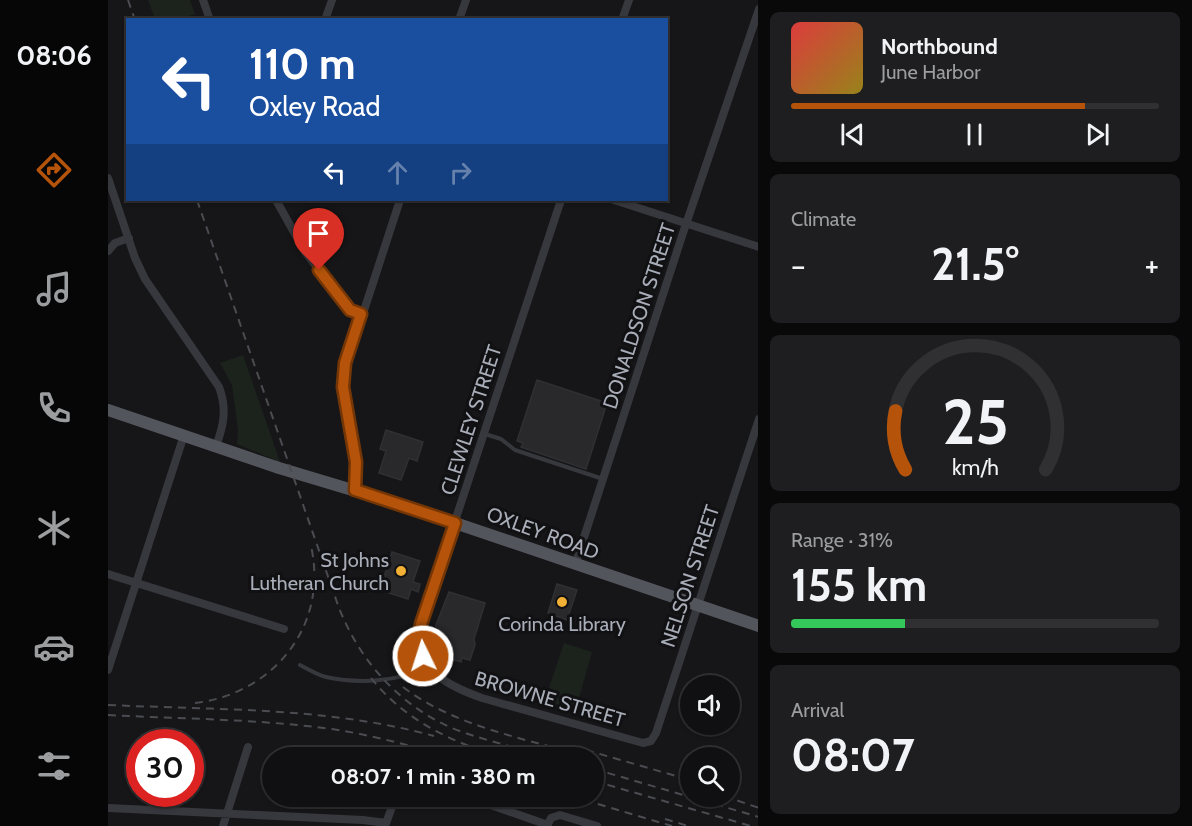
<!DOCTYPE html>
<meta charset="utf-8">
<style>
:root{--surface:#101012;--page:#1e1e20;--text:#f1f3f6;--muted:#9c9d9f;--line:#303032;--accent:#b45309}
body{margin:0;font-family:Cabin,sans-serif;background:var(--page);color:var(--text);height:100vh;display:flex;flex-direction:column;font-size:22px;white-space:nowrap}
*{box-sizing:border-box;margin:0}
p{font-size:20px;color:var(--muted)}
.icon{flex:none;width:33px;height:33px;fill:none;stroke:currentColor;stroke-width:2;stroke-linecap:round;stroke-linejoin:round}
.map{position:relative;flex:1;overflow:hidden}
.drawer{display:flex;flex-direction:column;gap:12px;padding:12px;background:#09090a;width:434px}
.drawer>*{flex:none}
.top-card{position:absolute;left:18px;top:18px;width:542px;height:183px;border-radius:0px;box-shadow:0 2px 4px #0004,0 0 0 2px var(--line);background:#1a4fa0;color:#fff;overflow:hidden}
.controls{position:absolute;left:572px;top:675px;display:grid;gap:12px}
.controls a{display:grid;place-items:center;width:60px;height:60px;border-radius:50%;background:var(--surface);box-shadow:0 2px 4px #0004,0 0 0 2px var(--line);font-size:30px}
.speed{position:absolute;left:18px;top:729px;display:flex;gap:12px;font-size:30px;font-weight:700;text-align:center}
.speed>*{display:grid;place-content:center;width:78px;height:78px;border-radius:50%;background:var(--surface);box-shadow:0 2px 4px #0004,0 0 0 2px var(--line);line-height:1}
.speed .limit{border:9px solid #d22;background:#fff;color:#111}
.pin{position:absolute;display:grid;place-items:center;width:51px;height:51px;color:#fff;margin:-62px -26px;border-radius:50% 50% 50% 0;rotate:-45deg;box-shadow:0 0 6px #0007}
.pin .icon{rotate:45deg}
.me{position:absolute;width:66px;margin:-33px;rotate:356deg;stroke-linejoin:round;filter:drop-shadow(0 0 4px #0008)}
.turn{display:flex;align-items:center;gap:21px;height:126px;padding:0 24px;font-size:27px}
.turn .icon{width:78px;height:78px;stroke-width:2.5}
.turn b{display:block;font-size:42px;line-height:51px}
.lanes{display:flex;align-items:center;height:57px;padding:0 24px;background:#0003;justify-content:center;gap:30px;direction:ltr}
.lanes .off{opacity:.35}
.big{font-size:45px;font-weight:800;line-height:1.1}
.drawer .tile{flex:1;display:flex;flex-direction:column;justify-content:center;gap:9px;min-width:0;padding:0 21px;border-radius:9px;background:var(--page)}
.drawer .dial{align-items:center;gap:0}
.dial svg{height:156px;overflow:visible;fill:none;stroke:var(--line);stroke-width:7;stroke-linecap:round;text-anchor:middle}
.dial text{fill:var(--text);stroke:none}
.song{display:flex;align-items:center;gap:18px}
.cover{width:72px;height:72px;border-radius:9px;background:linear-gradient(135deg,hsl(0 70% 55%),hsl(50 70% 35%))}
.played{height:6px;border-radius:3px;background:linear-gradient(90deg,var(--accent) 80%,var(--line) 80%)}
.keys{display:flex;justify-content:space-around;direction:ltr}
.heat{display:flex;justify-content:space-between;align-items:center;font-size:33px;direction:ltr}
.charge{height:9px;border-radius:4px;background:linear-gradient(90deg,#34c759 31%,var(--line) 0)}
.trip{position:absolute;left:154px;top:747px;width:342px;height:60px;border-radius:30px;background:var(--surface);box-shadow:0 2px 4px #0004,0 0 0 2px var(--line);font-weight:800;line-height:60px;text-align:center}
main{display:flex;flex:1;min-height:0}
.menu{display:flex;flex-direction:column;width:108px;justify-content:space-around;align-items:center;background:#060607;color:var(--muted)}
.menu .icon{width:42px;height:42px}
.menu .current{color:var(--accent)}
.menu b{font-size:27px;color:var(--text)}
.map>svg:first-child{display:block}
.green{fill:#1c231d}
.building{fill:#29292c;stroke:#303034;stroke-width:1.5}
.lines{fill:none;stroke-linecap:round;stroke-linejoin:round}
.lane{stroke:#37383d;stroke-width:4}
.street{stroke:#37383d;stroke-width:8}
.primary{stroke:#53555c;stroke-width:12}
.rail{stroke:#4a4c52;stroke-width:2;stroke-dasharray:8 6;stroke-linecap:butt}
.route-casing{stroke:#753606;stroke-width:15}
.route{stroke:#b45309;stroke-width:10}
.poi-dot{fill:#f2b134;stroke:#111113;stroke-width:2}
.labels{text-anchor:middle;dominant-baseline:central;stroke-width:6;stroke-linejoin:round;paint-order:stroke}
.street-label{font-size:20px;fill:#a8adb8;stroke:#111113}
.poi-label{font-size:20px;fill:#a8adb8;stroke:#111113;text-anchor:end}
</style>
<main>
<nav class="menu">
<b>08:06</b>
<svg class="icon current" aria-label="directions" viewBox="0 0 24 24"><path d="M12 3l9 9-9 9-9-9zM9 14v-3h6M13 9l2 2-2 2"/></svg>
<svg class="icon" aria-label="music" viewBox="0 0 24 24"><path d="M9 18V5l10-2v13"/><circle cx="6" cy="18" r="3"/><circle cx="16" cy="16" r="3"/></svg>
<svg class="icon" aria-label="phone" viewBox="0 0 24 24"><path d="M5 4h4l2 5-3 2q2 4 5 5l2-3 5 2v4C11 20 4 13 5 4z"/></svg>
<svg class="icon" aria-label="climate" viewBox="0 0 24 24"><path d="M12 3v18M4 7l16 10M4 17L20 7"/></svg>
<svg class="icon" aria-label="car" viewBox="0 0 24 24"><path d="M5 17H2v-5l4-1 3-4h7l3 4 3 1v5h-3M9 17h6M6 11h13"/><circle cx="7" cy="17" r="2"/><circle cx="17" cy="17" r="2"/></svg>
<svg class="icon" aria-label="filters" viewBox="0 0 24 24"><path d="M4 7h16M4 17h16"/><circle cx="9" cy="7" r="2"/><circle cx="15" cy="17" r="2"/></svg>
</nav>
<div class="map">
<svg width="651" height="826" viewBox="0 0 651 826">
<rect width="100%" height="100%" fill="#161618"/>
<path class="green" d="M 40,0 L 82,0 L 87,14 L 72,19 L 47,19 Z
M 135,355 L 172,462 L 129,444 L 130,430 L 124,385 L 112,363 Z
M 456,643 L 484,652 L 467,712 L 436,703 Z"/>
<path class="building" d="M 429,380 L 499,403 L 478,469 L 413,447 L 415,443 L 409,441 Z
M 278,430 L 315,442 L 309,461 L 301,458 L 293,480 L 271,473 L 278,451 L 272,449 Z
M 284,552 L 312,561 L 305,582 L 312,584 L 310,592 L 303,589 L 300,599 L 275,591 L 277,584 L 274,583 Z
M 449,584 L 469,590 L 459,620 L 440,613 Z
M 341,592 L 377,603 L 366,639 L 367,645 L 362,660 L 354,658 L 353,662 L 335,656 L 337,650 L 327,643 L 326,637 L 328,625 Z"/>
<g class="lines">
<path class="lane" d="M 377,434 L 393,439 L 407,450 L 495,479
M 192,665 C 200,669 209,675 218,677 C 251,684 289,682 320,667"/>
<path class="street" d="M 95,0 L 102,20
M 217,20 L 224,0
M 351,20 L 358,0
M 514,20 L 521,0
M 0,178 L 27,258 L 37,279 L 111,387 C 119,408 116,425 108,446
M 168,200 L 197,252 L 242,310 L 253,314
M 453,200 L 313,624 C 302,668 340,686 374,698 L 535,743 L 543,741 L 548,733 L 651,419
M 506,200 L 651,247
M 0,251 L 7,243 L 21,238
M 247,490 L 248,462 L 235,375 L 292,200
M 467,565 L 575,233 L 651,9
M 0,574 L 176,629
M 0,670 L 76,435
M 357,796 L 440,825
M 0,808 L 255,820 L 278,823
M 115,826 L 140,747
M 277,826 L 288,796
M 439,826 L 443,818 L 452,815 L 489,826"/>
<path class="primary" d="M 0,410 L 171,468 L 291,504 L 651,626"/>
<path class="rail" d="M 20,0 L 27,20
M 89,200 L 231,608 C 252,661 291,705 344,728 C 376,741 412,748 445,758
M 263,678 C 290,712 326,733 366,748
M 295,687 C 347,727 422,740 485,758
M 87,703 C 165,694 221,626 203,546
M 0,705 C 109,710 221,707 326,736
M 0,715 C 74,719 150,719 224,729 C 264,735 304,746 344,758
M 358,745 L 401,758
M 478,750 L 582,780
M 486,769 L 651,817
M 486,781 L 643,826
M 463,796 L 564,826
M 616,796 L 651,808
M 557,819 L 580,826"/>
</g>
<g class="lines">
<defs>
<path id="route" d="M 211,270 L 242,310 L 253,314 L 237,363 L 235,387 L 248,462 L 247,490 L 347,523 L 313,624 L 311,635 L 315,656"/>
</defs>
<use href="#route" class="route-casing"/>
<use href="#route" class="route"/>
</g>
<g class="poi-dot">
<circle cx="293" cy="571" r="6"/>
<circle cx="454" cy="602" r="6"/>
</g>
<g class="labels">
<g class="street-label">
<text transform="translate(531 316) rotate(-72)">DONALDSON STREET</text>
<text transform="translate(363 420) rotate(-72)">CLEWLEY STREET</text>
<text transform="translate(435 533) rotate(20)">OXLEY ROAD</text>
<text transform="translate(582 576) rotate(-72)">NELSON STREET</text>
<text transform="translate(442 699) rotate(16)">BROWNE STREET</text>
</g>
<g class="poi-label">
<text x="281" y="560">St Johns<tspan x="281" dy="23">Lutheran Church</tspan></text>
<text x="454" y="624" text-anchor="middle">Corinda Library</text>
</g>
</g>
</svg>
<div class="controls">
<a><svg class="icon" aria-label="sound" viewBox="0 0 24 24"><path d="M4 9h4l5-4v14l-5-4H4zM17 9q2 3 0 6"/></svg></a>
<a><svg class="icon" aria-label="search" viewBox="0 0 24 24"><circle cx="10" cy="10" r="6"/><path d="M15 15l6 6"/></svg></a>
</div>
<div class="speed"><div class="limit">30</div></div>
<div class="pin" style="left:211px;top:270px;background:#d93025"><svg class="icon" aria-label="arrive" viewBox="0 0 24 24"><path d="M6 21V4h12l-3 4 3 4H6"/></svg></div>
<svg class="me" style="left:315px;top:656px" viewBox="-20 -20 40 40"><circle r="17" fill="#b45309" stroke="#fff" stroke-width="3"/><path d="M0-11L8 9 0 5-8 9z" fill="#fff"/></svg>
<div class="trip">08:07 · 1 min · 380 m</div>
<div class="top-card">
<div class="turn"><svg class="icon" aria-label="left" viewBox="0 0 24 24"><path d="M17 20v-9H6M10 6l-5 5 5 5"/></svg><div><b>110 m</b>Oxley Road</div></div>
<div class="lanes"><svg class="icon" aria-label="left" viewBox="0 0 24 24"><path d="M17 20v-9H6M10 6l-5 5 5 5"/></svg><svg class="icon off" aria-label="ahead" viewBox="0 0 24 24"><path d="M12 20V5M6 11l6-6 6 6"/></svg><svg class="icon off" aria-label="right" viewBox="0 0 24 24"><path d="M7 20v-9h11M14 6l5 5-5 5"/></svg></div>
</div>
</div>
<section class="drawer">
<div class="tile">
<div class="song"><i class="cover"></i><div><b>Northbound</b><p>June Harbor</p></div></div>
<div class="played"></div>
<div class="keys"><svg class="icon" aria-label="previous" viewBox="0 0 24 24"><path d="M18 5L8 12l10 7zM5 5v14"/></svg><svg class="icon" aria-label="pause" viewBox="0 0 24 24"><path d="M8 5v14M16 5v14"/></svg><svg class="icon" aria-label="next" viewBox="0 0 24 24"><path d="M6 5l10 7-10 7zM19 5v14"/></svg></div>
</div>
<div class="tile"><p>Climate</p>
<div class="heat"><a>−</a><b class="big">21.5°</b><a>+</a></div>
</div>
<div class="tile dial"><svg viewBox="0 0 100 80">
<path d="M14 69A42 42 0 1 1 86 69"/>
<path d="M14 69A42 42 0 0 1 9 39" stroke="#b45309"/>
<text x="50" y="56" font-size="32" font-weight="700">25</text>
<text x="50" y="72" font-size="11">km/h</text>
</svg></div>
<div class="tile"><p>Range · 31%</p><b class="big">155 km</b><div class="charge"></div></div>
<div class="tile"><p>Arrival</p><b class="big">08:07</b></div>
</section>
</main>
